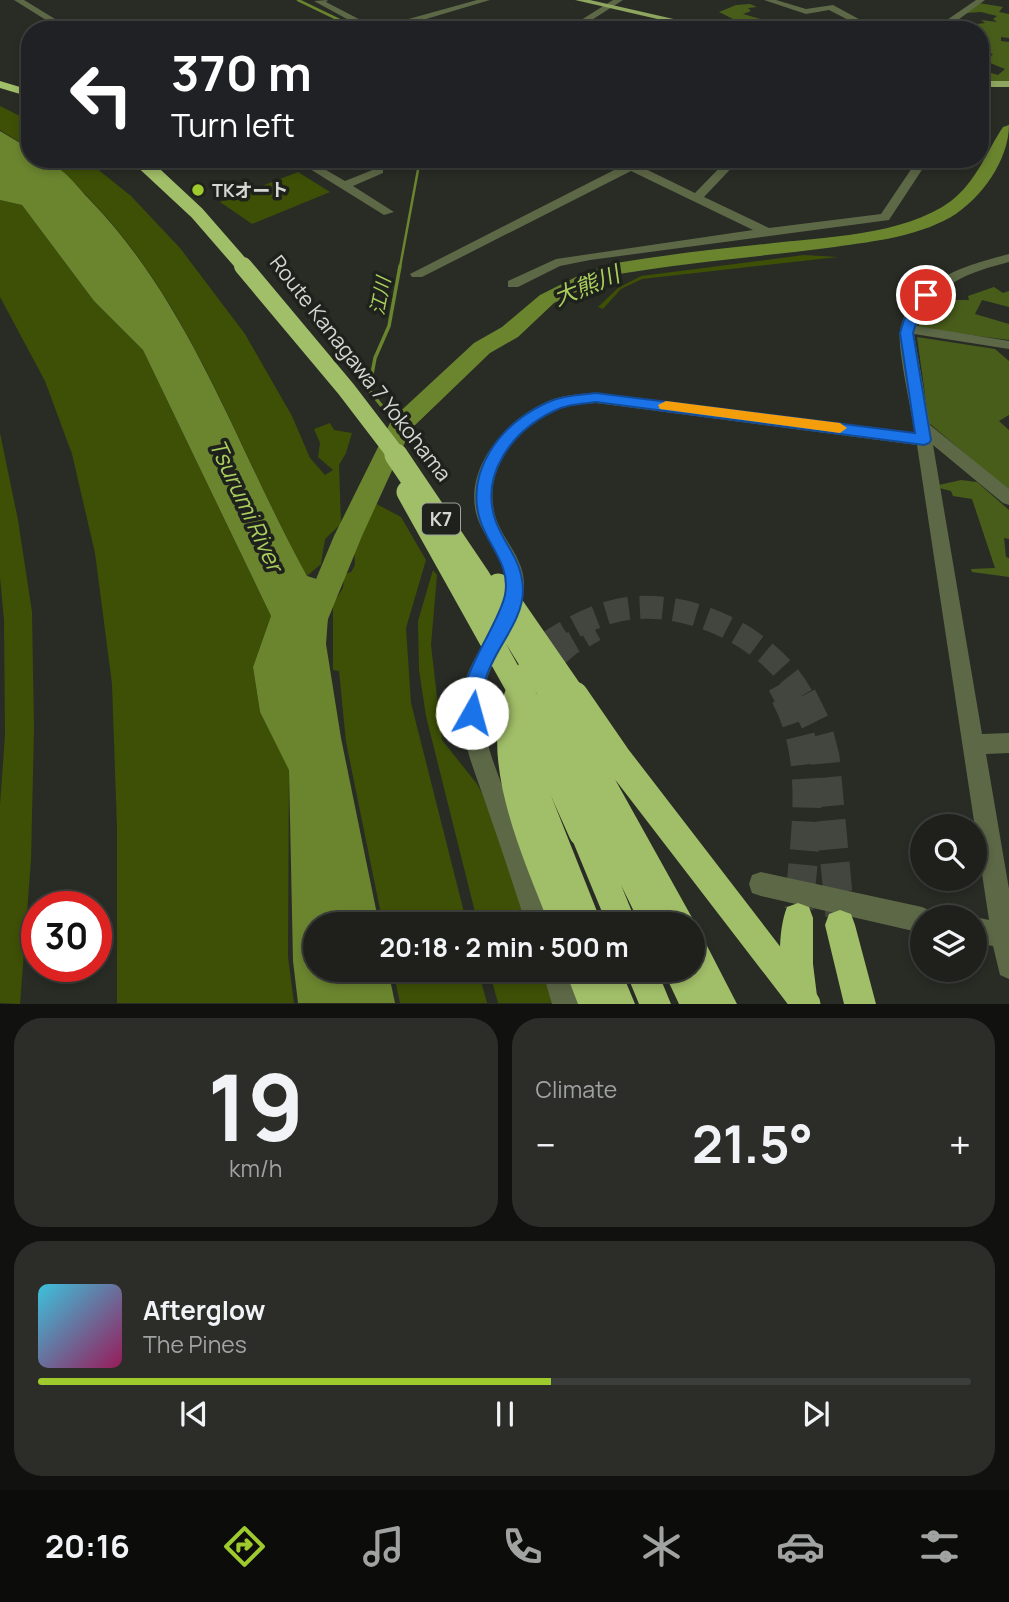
<!DOCTYPE html>
<meta charset="utf-8">
<style>
:root{--surface:#1f201c;--page:#2c2d29;--text:#f1f3f6;--muted:#a1a3a3;--line:#3c3e3b;--accent:#9fca2d}
body{margin:0;font-family:Manrope,"Noto Sans JP",sans-serif;background:var(--page);color:var(--text);height:100vh;display:flex;flex-direction:column;font-size:26px;white-space:nowrap}
*{box-sizing:border-box;margin:0}
p{font-size:23px;color:var(--muted)}
.icon{flex:none;width:38px;height:38px;fill:none;stroke:currentColor;stroke-width:2;stroke-linecap:round;stroke-linejoin:round}
.map{position:relative;height:1004px;overflow:hidden}
.details{display:flex;flex-direction:column;gap:14px;padding:14px;background:#11120f;flex:1}
.details>*{flex:none}
.banner{position:absolute;left:21px;top:21px;width:968px;height:147px;border-radius:28px;box-shadow:0 4px 10px #0003,0 0 0 2px var(--line);background:#202124;color:#fff;overflow:hidden}
.fabs{position:absolute;left:910px;top:814px;display:grid;gap:14px}
.fabs a{display:grid;place-items:center;width:77px;height:77px;border-radius:50%;background:var(--surface);box-shadow:0 4px 10px #0003,0 0 0 2px var(--line);font-size:35px}
.speed{position:absolute;left:21px;top:891px;display:flex;gap:14px;font-size:35px;font-weight:700;text-align:center}
.speed>*{display:grid;place-content:center;width:91px;height:91px;border-radius:50%;background:var(--surface);box-shadow:0 4px 10px #0003,0 0 0 2px var(--line);line-height:1}
.speed .limit{border:10px solid #d22;background:#fff;color:#111}
.pin{position:absolute;display:grid;place-items:center;width:60px;height:60px;color:#fff;margin:-30px;border:4px solid #fff;border-radius:50%;box-shadow:0 2px 7px #0007}
.me{position:absolute;width:77px;margin:-38px;rotate:7deg;stroke-linejoin:round;filter:drop-shadow(0 0 5px #0008)}
.turn{display:flex;align-items:center;gap:24px;height:147px;padding:0 35px;font-size:32px}
.turn .icon{width:91px;height:91px;stroke-width:2.5}
.turn b{display:block;font-size:49px;line-height:60px}
.big{font-size:52px;font-weight:700;line-height:1.1}
.details .widget{flex:1;display:flex;flex-direction:column;justify-content:center;gap:10px;min-width:0;padding:0 24px;border-radius:28px;background:var(--page)}
.details .dial{align-items:center;gap:0}
.dial b{font-size:91px;line-height:1}
.song{display:flex;align-items:center;gap:21px}
.cover{width:84px;height:84px;border-radius:10px;background:linear-gradient(135deg,hsl(190 70% 55%),hsl(330 70% 35%))}
.played{height:7px;border-radius:4px;background:linear-gradient(90deg,var(--accent) 55%,var(--line) 55%)}
.keys{display:flex;justify-content:space-around;direction:ltr}
.heat{display:flex;justify-content:space-between;align-items:center;font-size:38px;direction:ltr}
.details .tiles{flex:1;display:grid;gap:14px;grid-template-columns:1fr 1fr}
.widget:last-child{grid-column:span 2}
.trip{position:absolute;left:303px;top:912px;width:402px;height:70px;border-radius:35px;background:var(--surface);box-shadow:0 4px 10px #0003,0 0 0 2px var(--line);font-weight:700;line-height:70px;text-align:center}
.menu{display:flex;height:112px;justify-content:space-around;align-items:center;background:#0c0d0b;color:var(--muted)}
.menu .icon{width:49px;height:49px}
.menu .selected{color:var(--accent)}
.menu b{font-size:32px;color:var(--text)}
.map>svg:first-child{display:block}
.green{fill:#3d5006}
.forest{fill:#495d1b}
.water{fill:#6b852f}
.lines{fill:none;stroke-linecap:round;stroke-linejoin:round}
.stream-far1{stroke:#6b852f;stroke-width:2.5}
.stream{stroke:#6b852f;stroke-width:3.5}
.river{fill:#6b852f;fill-rule:evenodd}
.highway-tunnel-far1{stroke:#43453f;stroke-width:23;stroke-dasharray:23 11;stroke-linecap:butt}
.highway-tunnel{stroke:#43453f;stroke-width:29;stroke-dasharray:29 14;stroke-linecap:butt}
.minor{fill:#5d6847;fill-rule:evenodd}
.major{fill:#8ea65f;fill-rule:evenodd}
.highway{fill:#a1be68;fill-rule:evenodd}
.highway-bridge-far3{stroke:#a1be68;stroke-width:14}
.highway-bridge-far2{stroke:#a1be68;stroke-width:18}
.highway-bridge-far1{stroke:#a1be68;stroke-width:23}
.highway-bridge{stroke:#a1be68;stroke-width:29}
.route{fill:#1a73e8;stroke:#114b97;stroke-width:2}
.slow{fill:#f59e0b}
.poi-dot{fill:#9fca2d;stroke:#1f221c;stroke-width:2.5}
.labels{text-anchor:middle;dominant-baseline:central;stroke-width:7;stroke-linejoin:round;paint-order:stroke}
.far-poi-label{font-size:18px;font-weight:bold;fill:#d5d7d3;stroke:#1f221c;text-anchor:start}
.far-water-label{font-size:19px;font-style:italic;fill:#abcf5d;stroke:#1f221c}
.shield{fill:#1f221c;stroke:#9ea19c;stroke-width:2}
.shield-label{font-size:19px;font-weight:bold;fill:#d5d7d3}
.street-label{font-size:21px;fill:#d5d7d3;stroke:#1f221c}
.water-label{font-size:23px;font-style:italic;fill:#abcf5d;stroke:#1f221c}
</style>
<div class="map">
<svg width="1009" height="1004" viewBox="0 0 1009 1004">
<rect width="100%" height="100%" fill="#292b25"/>
<path class="green" d="M 0,106 L 30,121 L 30,149 L 0,130 Z
M 45,159 L 85,159 L 131,196 L 180,248 L 245,334 L 292,416 L 310,458 L 325,475 L 333,470 L 318,457 L 320,443 L 314,429 L 330,423 L 334,430 L 352,433 L 346,453 L 339,465 L 341,524 L 325,539 L 321,564 L 307,576 C 241,456 198,322 107,218 C 88,197 69,175 45,159 Z
M 298,172 L 330,192 L 252,224 L 220,202 Z
M 0,200 L 22,205 L 94,301 L 143,350 L 271,616 L 253,667 L 260,712 L 289,769 L 288,957 L 294,1003 L 117,1003 L 117,828 L 112,684 L 95,553 L 72,454 L 45,381 L 0,297 Z
M 804,255 L 838,257 L 642,279 L 621,289 L 603,309 L 598,307 L 618,288 L 641,276 Z
M 0,433 L 18,520 L 32,612 L 34,729 L 31,860 L 20,1004 L 0,1003 L 0,805 L 5,735 L 4,620 L 0,577 Z
M 371,501 L 401,517 L 426,560 L 406,628 L 411,703 L 467,924 L 383,924 L 346,742 L 339,671 L 333,670 L 333,604 L 343,588 L 344,574 L 351,572 L 355,565 L 354,540 L 365,523 Z
M 433,570 L 437,575 L 431,645 L 442,740 L 477,784 L 497,822 L 530,924 L 478,924 L 426,716 L 419,670 L 418,621 Z
M 393,970 L 478,970 L 487,1003 L 400,1003 Z
M 489,970 L 545,970 L 556,1003 L 498,1003 Z"/>
<path class="forest" d="M 979,3 L 1003,7 L 999,12 L 1009,14 L 1009,38 L 1001,37 L 1001,41 L 1009,42 L 1009,82 L 980,82 L 980,73 L 985,71 L 998,75 L 1005,69 L 980,59 L 988,59 L 993,54 L 980,50 L 980,30 L 935,30 L 944,29 L 956,19 L 969,25 L 985,23 L 981,20 L 997,22 L 993,19 L 997,16 L 981,12 L 966,13 Z
M 750,4 L 757,7 L 748,8 L 751,11 L 743,14 L 768,21 L 780,30 L 755,30 L 719,12 L 736,5 Z
M 994,287 L 1003,293 L 1009,291 L 1009,307 L 982,300 L 975,314 L 1009,324 L 1009,340 L 917,328 L 930,305 L 946,300 L 969,300 L 968,296 Z
M 917,337 L 995,349 L 1009,361 L 1009,415 L 999,421 L 1009,430 L 1009,491 L 929,423 Z
M 961,480 L 977,482 L 1009,510 L 1009,539 L 1004,538 L 1006,557 L 1009,558 L 1009,577 L 972,572 L 971,569 L 995,568 L 972,499 L 953,496 L 951,491 L 939,488 L 939,485 Z"/>
<path class="water" d="M 0,131 L 30,149 L 30,159 C 58,159 71,180 89,199 C 192,305 237,449 307,576 L 339,586 L 329,604 L 326,644 L 341,738 L 379,924 L 315,924 L 315,970 L 388,970 L 395,1003 L 298,1003 L 293,961 L 289,770 L 260,712 L 253,667 L 271,616 L 143,350 L 94,301 L 22,205 L 0,200 Z"/>
<g class="lines">
<path class="stream-far1" d="M 298,0 L 360,30
M 400,267 L 420,159"/>
<path class="stream" d="M 400,266 L 389,326 L 375,358 L 369,390 L 393,420 L 401,425"/>
<path class="river" d="M 1009,125 C 1009,160 981,199 951,217 C 914,238 868,242 827,248 C 758,257 688,262 619,274 L 600,280 L 554,303 L 518,337 L 490,353 L 411,429 L 362,536 L 326,624 L 316,627 L 306,624 L 301,615 L 334,536 L 392,419 L 474,343 L 502,327 L 540,295 L 586,272 L 616,263 C 665,255 715,249 765,244 C 822,237 904,236 951,201 C 976,182 987,151 1003,127 Z"/>
<path class="highway-tunnel-far1" d="M 546,644 C 570,629 591,616 619,610 C 686,596 771,637 803,698
M 556,656 L 570,644 L 595,630
M 779,685 L 786,698"/>
<path class="highway-tunnel" d="M 785,696 C 820,761 804,839 799,909
M 802,696 L 817,726 L 825,757 L 840,916"/>
<path class="minor" d="M 14,0 L 24,0 L 73,30 L 62,30 Z
M 328,0 L 326,2 L 376,28 L 477,0 L 490,0 L 389,30 L 367,30 L 314,1 Z
M 613,0 L 623,0 L 576,30 L 565,30 Z
M 764,0 L 776,0 L 806,9 L 833,5 L 879,30 L 868,30 L 829,10 L 806,14 Z
M 976,0 L 985,0 L 947,28 L 919,30 L 941,24 Z
M 179,159 L 196,159 L 183,165 L 175,165 L 173,163 Z
M 294,159 L 307,159 L 345,181 L 375,169 L 383,169 L 383,173 L 353,186 L 394,212 L 384,215 Z
M 611,159 L 625,159 L 695,193 L 728,159 L 740,159 L 704,197 L 769,228 L 881,214 L 918,159 L 929,159 L 889,220 L 590,260 L 560,266 L 518,287 L 508,287 L 508,281 L 556,259 L 753,230 L 631,171 L 422,277 L 412,277 L 410,274 L 622,166 Z
M 1009,254 L 1009,262 C 970,272 931,285 917,326 L 1009,341 L 1009,349 L 914,334 L 930,425 L 1009,489 L 1009,505 L 1003,503 L 933,445 L 982,734 L 1009,733 L 1009,753 L 986,754 L 1009,889 L 1009,979 L 1000,975 L 993,946 L 975,943 L 975,917 L 989,920 L 917,445 L 596,403 C 584,404 571,404 559,409 C 520,424 484,467 494,511 C 499,537 524,556 524,584 C 524,624 490,653 484,692 C 478,735 499,775 513,814 C 526,851 539,887 552,924 L 526,924 C 514,887 502,850 489,813 C 476,773 455,732 463,689 C 471,651 507,621 505,581 C 504,555 482,537 476,513 C 465,467 505,422 544,403 C 560,395 578,394 596,393 L 915,433 C 912,413 897,348 900,331 C 910,281 966,265 1009,254 Z
M 761,872 L 922,907 L 931,911 L 933,917 L 922,917 L 922,933 L 761,896 L 752,893 L 749,884 L 752,875 Z
M 542,970 L 568,970 L 579,1004 L 552,1004 Z"/>
<path class="major" d="M 575,0 L 590,0 L 722,30 L 705,30 Z
M 980,81 L 1009,81 L 1009,87 L 980,87 Z"/>
<path class="highway" d="M 0,81 L 30,90 L 30,97 L 0,88 Z
M 540,642 L 549,645 L 552,652 L 533,686 L 527,708 L 538,711 L 542,719 L 542,745 L 552,798 L 602,924 L 549,924 C 521,851 469,744 516,669 C 523,658 528,646 540,642 Z
M 604,808 L 614,812 L 671,924 L 640,924 L 621,885 L 637,924 L 607,924 L 569,832 L 573,822 L 583,818 L 590,821 L 594,812 Z
M 798,903 L 809,907 L 813,918 L 813,964 L 817,996 L 814,1004 L 788,1004 C 778,978 777,932 787,907 Z
M 840,910 L 851,914 L 855,925 L 876,1004 L 844,1004 L 825,925 L 829,914 Z
M 693,935 L 704,940 L 737,1004 L 679,1004 L 663,970 L 693,970 Z
M 565,970 L 621,970 L 635,1004 L 578,1004 Z
M 625,970 L 657,970 L 671,1004 L 639,1004 Z"/>
<path class="highway-bridge-far3" d="M 139,159 L 197,213 L 244,267"/>
<path class="highway-bridge-far2" d="M 243,266 L 346,389 L 398,457"/>
<path class="highway-bridge-far1" d="M 396,455 L 479,578 L 553,698
M 408,492 L 523,698
M 498,585 L 576,698"/>
<path class="highway-bridge" d="M 522,696 L 583,832
M 552,696 L 679,924
M 574,696 L 616,757 L 806,1004
M 547,718 L 604,822"/>
</g>
<path class="route" d="M 926,291 L 932,295 L 917,320 L 913,333 L 931,440 L 929,443 L 924,445 L 596,402 C 582,404 567,404 554,411 C 512,431 479,475 496,522 C 506,548 522,559 523,590 C 523,622 494,649 486,678 C 482,692 485,706 479,719 L 472,722 L 465,719 C 449,686 498,629 505,595 C 511,565 488,546 480,520 C 465,471 500,425 544,404 C 560,396 578,395 596,393 L 915,433 L 900,333 L 904,320 L 922,292 Z"/>
<path class="slow" d="M 666,401 L 840,423 L 847,428 L 840,433 L 660,409 L 658,405 Z"/>
<circle class="poi-dot" cx="198" cy="190" r="7"/>
<g class="labels">
<g class="far-poi-label">
<text x="212" y="190">TKオート</text>
</g>
<g class="far-water-label">
<text transform="translate(380 296) rotate(-79)">江川</text>
</g>
<rect class="shield" x="422" y="503.5" width="38" height="31" rx="5"/>
<g class="shield-label">
<text x="441" y="519">K7</text>
</g>
<g class="street-label">
<text transform="translate(361 368) rotate(52)">Route Kanagawa 7 Yokohama</text>
</g>
<g class="water-label">
<text transform="translate(586 285) rotate(-22)">大熊川</text>
<text transform="translate(247 505) rotate(65)">Tsurumi River</text>
</g>
</g>
</svg>
<div class="fabs">
<a><svg class="icon" aria-label="search" viewBox="0 0 24 24"><circle cx="10" cy="10" r="6"/><path d="M15 15l6 6"/></svg></a>
<a><svg class="icon" aria-label="layers" viewBox="0 0 24 24"><path d="M12 4l9 5-9 5-9-5zM3 14l9 5 9-5"/></svg></a>
</div>
<div class="speed"><div class="limit">30</div></div>
<div class="pin" style="left:926px;top:295px;background:#d93025"><svg class="icon" aria-label="arrive" viewBox="0 0 24 24"><path d="M6 21V4h12l-3 4 3 4H6"/></svg></div>
<svg class="me" style="left:472px;top:713px" viewBox="-20 -20 40 40"><circle r="19" fill="#fff"/><path d="M0-13L10 11 0 6-10 11z" fill="#1a73e8"/></svg>
<div class="trip">20:18 · 2 min · 500 m</div>
<div class="banner">
<div class="turn"><svg class="icon" aria-label="left" viewBox="0 0 24 24"><path d="M17 20v-9H6M10 6l-5 5 5 5"/></svg><div><b>370 m</b>Turn left</div></div>
</div>
</div>
<section class="details">
<div class="tiles">
<div class="widget dial"><b>19</b><p>km/h</p></div>
<div class="widget"><p>Climate</p>
<div class="heat"><a>−</a><b class="big">21.5°</b><a>+</a></div>
</div>
<div class="widget">
<div class="song"><i class="cover"></i><div><b>Afterglow</b><p>The Pines</p></div></div>
<div class="played"></div>
<div class="keys"><svg class="icon" aria-label="previous" viewBox="0 0 24 24"><path d="M18 5L8 12l10 7zM5 5v14"/></svg><svg class="icon" aria-label="pause" viewBox="0 0 24 24"><path d="M8 5v14M16 5v14"/></svg><svg class="icon" aria-label="next" viewBox="0 0 24 24"><path d="M6 5l10 7-10 7zM19 5v14"/></svg></div>
</div>
</div>
</section>
<nav class="menu">
<b>20:16</b>
<svg class="icon selected" aria-label="directions" viewBox="0 0 24 24"><path d="M12 3l9 9-9 9-9-9zM9 14v-3h6M13 9l2 2-2 2"/></svg>
<svg class="icon" aria-label="music" viewBox="0 0 24 24"><path d="M9 18V5l10-2v13"/><circle cx="6" cy="18" r="3"/><circle cx="16" cy="16" r="3"/></svg>
<svg class="icon" aria-label="phone" viewBox="0 0 24 24"><path d="M5 4h4l2 5-3 2q2 4 5 5l2-3 5 2v4C11 20 4 13 5 4z"/></svg>
<svg class="icon" aria-label="climate" viewBox="0 0 24 24"><path d="M12 3v18M4 7l16 10M4 17L20 7"/></svg>
<svg class="icon" aria-label="car" viewBox="0 0 24 24"><path d="M5 17H2v-5l4-1 3-4h7l3 4 3 1v5h-3M9 17h6M6 11h13"/><circle cx="7" cy="17" r="2"/><circle cx="17" cy="17" r="2"/></svg>
<svg class="icon" aria-label="filters" viewBox="0 0 24 24"><path d="M4 7h16M4 17h16"/><circle cx="9" cy="7" r="2"/><circle cx="15" cy="17" r="2"/></svg>
</nav>
